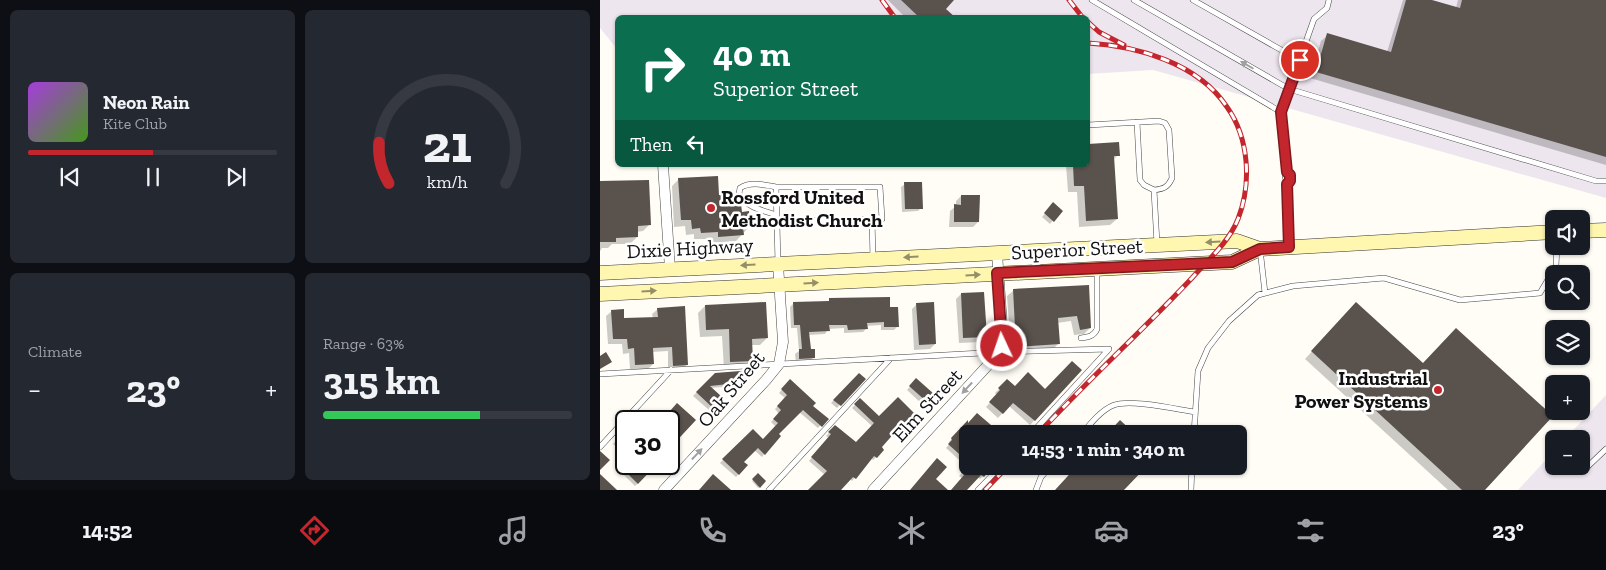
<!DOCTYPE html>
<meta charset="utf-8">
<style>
:root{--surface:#171b24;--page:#242831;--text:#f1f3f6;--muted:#9ea1a6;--line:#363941;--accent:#c4262e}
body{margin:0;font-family:"Zilla Slab",serif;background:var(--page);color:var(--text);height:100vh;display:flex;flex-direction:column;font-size:19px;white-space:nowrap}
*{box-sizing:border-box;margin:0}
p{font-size:16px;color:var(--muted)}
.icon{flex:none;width:28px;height:28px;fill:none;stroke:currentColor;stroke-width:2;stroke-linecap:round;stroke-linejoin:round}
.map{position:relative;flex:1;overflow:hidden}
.details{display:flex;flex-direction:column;gap:10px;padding:10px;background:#0d0f14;width:600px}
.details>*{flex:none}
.guide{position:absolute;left:15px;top:15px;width:475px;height:152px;border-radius:8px;box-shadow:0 1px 4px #0004;background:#0b6e4f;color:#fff;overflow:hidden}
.tools{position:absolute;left:945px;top:210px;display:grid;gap:10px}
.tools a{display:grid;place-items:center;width:45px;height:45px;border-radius:8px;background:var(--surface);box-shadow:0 1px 4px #0004;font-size:25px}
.speed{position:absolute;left:15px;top:410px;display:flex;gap:10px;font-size:25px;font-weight:700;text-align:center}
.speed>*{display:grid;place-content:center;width:65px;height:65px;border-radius:50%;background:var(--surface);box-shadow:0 1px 4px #0004;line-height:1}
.speed .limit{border:2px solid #111;border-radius:8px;background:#fff;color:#111}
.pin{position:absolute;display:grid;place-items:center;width:42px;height:42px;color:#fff;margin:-21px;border:2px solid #fff;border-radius:50%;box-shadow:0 1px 5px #0007}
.me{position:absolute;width:55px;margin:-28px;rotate:357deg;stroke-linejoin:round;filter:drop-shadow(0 0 4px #0008)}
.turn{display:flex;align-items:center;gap:18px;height:105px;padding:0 15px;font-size:22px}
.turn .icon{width:65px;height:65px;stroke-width:2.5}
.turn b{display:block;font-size:35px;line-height:42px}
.then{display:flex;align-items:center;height:48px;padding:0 15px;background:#0003;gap:10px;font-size:19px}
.big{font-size:38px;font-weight:800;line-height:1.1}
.details .card{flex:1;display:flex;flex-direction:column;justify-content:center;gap:8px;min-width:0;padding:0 18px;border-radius:8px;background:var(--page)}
.details .dial{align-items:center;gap:0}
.dial svg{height:130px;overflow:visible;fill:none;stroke:var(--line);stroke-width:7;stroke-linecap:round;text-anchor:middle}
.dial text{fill:var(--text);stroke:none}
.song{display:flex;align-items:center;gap:15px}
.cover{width:60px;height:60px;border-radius:8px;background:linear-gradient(135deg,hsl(280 70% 55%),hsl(100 70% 35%))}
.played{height:5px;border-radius:2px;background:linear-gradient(90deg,var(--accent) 50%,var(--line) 50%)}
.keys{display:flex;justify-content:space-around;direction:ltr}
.heat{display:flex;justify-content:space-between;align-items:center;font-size:28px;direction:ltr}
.charge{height:8px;border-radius:4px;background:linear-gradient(90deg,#34c759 63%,var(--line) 0)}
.details .tiles{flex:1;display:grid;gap:10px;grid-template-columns:repeat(2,1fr)}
.trip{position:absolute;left:359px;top:425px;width:288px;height:50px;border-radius:8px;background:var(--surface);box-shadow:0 1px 4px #0004;font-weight:800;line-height:50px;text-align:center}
.tabs{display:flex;height:80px;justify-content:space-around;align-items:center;background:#090b0e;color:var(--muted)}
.tabs .icon{width:35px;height:35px}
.tabs .selected{color:var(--accent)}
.tabs b{font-size:22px;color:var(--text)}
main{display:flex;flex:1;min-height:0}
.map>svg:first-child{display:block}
.industrial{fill:#eee6ef}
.shadow{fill:#0003}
.building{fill:#5a524d}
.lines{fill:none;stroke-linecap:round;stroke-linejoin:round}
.lane-casing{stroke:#444;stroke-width:6}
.street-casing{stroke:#444;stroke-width:11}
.secondary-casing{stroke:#333;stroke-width:15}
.lane{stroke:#fff;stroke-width:5}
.street{stroke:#fff;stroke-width:10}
.secondary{stroke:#fff6b0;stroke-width:14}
.rail-casing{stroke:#c4262e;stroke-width:5}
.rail{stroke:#fff;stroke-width:3;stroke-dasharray:9;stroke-linecap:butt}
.oneway{fill:#a0a0a0}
.oneway2{fill:#948f68}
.route-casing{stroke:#7f191e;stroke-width:12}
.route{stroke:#c4262e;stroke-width:9}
.poi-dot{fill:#c4262e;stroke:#fff;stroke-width:2}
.labels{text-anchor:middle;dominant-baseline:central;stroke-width:5;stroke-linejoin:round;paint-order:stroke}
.poi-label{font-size:20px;font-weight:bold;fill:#111;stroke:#fff;text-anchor:start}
.street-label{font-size:20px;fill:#111;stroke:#fff}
</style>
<main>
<section class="details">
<div class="tiles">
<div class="card">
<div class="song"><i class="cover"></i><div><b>Neon Rain</b><p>Kite Club</p></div></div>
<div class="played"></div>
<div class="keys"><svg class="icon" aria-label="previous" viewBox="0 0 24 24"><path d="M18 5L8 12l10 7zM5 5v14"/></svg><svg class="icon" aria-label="pause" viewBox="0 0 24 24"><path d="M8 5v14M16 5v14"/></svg><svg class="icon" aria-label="next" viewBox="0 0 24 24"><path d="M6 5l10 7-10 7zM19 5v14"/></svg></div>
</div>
<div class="card dial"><svg viewBox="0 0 100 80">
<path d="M14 69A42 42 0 1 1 86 69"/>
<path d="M14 69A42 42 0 0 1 8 44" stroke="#c4262e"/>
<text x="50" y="56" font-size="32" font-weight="700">21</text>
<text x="50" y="72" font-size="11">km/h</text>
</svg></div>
<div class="card"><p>Climate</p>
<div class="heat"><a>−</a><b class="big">23°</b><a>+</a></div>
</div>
<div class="card"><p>Range · 63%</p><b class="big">315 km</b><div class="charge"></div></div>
</div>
</section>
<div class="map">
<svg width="1006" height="490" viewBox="0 0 1006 490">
<rect width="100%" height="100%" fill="#fffdf5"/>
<path class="industrial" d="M 0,0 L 1006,0 L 1006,198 L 553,70 L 488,74 L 488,18 L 18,18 L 17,49 L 0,28 Z
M 1006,395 L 1006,490 L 918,490 L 954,451 L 954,466 L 981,466 L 981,439 L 965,439 Z"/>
<path class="shadow" d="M 288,0 L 353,0 L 344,9 L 348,18 L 306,18 Z
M 803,0 L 828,0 L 856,8 L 858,0 L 1006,0 L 1006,165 L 710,78 L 721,41 L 728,35 L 787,52 Z
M 518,143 L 518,155 L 513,160 L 517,219 L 510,225 L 479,227 L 477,192 L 468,192 L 466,165 L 488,165 L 488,145 Z
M 79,179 L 118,196 L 124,206 L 141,213 L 149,227 L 136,241 L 112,243 L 112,239 L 94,239 L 94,234 L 86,235 L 85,226 L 74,227 L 72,186 Z
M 0,183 L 49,225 L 43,231 L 36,232 L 37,237 L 30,244 L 12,244 L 8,248 L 2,248 L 0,251 Z
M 305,184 L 321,208 L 318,211 L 302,212 L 301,187 Z
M 361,196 L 378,222 L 373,227 L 349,227 L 350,211 L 356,206 L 356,201 Z
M 453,204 L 461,211 L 450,224 L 442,217 Z
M 488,286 L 490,328 L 484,334 L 474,335 L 471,321 L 457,323 L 459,343 L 453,349 L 411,352 L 407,296 L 413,291 Z
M 361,294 L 386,337 L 381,342 L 359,343 L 356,299 Z
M 230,300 L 289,308 L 298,326 L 294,330 L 281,330 L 281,325 L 266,326 L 266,329 L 263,332 L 244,333 L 244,328 L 228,329 L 225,334 L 208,335 L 209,350 L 214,357 L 210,361 L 196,362 L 195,354 L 199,351 L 197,328 L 191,328 L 190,307 L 194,303 L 227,302 Z
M 317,304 L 335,344 L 330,349 L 314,350 L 312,309 Z
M 105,306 L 167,338 L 160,345 L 151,345 L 152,361 L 145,367 L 124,369 L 122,336 L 100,337 L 98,313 Z
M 58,309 L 87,364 L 82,370 L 68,370 L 68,351 L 52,352 L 53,364 L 48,369 L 30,369 L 29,353 L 23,354 L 22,344 L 8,344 L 6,316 L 12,311 L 23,319 L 53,318 L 52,314 Z
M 750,310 L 883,490 L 848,490 L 705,359 Z
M 480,370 L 430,425 L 409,406 L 398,418 L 386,407 L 397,395 L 395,393 L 407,381 L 415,388 L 445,391 Z
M 115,374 L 152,377 L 149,380 L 137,381 L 134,386 L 110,388 L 121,398 L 109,410 L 93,396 Z
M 259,374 L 264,379 L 237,408 L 231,403 Z
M 316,380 L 333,394 L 323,405 L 307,390 Z
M 190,381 L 211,406 L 227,419 L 218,428 L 199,412 L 178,434 L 162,457 L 154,450 L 143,462 L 146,466 L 136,477 L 120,463 L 153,431 L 163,441 L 176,427 L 171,422 L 179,414 L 175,409 L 185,398 L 179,393 Z
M 260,400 L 279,418 L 314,415 L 303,427 L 300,425 L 280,448 L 283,450 L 273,460 L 271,458 L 252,481 L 250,479 L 238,490 L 210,490 L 225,475 L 209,461 L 229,438 L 226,436 L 235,426 L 256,444 L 272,426 L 252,408 Z
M 74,407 L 94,420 L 69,448 L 69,421 L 65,421 L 70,416 L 68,415 Z
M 377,414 L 398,434 L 368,434 L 368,466 L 393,466 L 380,479 L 378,477 L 366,490 L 353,490 L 363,479 L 359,476 L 367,467 L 346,448 L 350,443 L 349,442 L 362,427 L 366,426 Z
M 41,415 L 48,421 L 35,421 Z
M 26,430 L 26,442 L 19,449 L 13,444 Z
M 31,464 L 35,467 L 38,464 L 57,464 L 35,486 L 22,473 Z
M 158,475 L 165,481 L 158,488 L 152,481 Z"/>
<path class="building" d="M 301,0 L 354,0 L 346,9 L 356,18 L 320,18 Z
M 806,0 L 832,0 L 860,8 L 862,0 L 1006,0 L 1006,157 L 716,72 L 727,33 L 791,52 Z
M 519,142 L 520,156 L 514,156 L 518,219 L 486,221 L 484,186 L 474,186 L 473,165 L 488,165 L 488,144 Z
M 118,176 L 119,195 L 124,194 L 125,205 L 141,204 L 142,212 L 149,211 L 150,227 L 143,228 L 144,235 L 118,237 L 118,232 L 101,233 L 100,228 L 92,229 L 91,220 L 81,220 L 78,178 Z
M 49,180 L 51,225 L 38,226 L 38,237 L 16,238 L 16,242 L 0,242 L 0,181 Z
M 304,182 L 322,182 L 323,209 L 305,209 Z
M 361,195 L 380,195 L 379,222 L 354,222 L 354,204 L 361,205 Z
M 453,202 L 463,211 L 454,222 L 444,213 Z
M 489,285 L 491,328 L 480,330 L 477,316 L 458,318 L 460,344 L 416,347 L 413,289 Z
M 384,292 L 387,337 L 363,338 L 361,293 Z
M 290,297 L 290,307 L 298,307 L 299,327 L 284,327 L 284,322 L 267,323 L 268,329 L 248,330 L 247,325 L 229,325 L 230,331 L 209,332 L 211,349 L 215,349 L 215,358 L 199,359 L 199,349 L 202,349 L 200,325 L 194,325 L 193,302 L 229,301 L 229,298 Z
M 166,302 L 168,338 L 152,339 L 153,361 L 130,362 L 129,329 L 106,330 L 105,305 Z
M 334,302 L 336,344 L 319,345 L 316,303 Z
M 756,302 L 823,363 L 856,328 L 953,416 L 885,490 L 862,490 L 711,351 Z
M 85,306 L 88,365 L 73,366 L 72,347 L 53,348 L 54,364 L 35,365 L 34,348 L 28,349 L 27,339 L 13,339 L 11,310 L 24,309 L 24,318 L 58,317 L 57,308 Z
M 6,352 L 12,362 L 0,369 L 0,356 Z
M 472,361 L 482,370 L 435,421 L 413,403 L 403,414 L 389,402 L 400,390 L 398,388 L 407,379 L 415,386 L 428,372 L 445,389 Z
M 153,370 L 154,377 L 138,378 L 138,383 L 110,386 L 122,397 L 113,408 L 96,392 L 115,373 Z
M 259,373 L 266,379 L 241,406 L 233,400 Z
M 316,378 L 334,394 L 327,402 L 309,386 Z
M 190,379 L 216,403 L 213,406 L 229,419 L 222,427 L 203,410 L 179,434 L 181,436 L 165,455 L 158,448 L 144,462 L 148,465 L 139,475 L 122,459 L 153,429 L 163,439 L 178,423 L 173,419 L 181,410 L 177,406 L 187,395 L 181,389 Z
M 298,397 L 316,415 L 307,425 L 304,422 L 282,447 L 284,450 L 277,458 L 274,456 L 256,479 L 253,477 L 241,490 L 208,490 L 227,471 L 211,457 L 231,434 L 228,432 L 235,425 L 256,442 L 274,423 L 254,404 L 260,398 L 279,416 Z
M 77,403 L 96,420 L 69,449 L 69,416 L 72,413 L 70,411 Z
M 377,413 L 391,425 L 384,434 L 368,434 L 368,462 L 348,444 L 352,440 L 351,438 L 368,420 L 368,423 Z
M 520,420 L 535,434 L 507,434 Z
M 26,429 L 26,451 L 15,440 Z
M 0,451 L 10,460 L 0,470 Z
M 337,458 L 347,467 L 336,479 L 348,490 L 310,490 Z
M 29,464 L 57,464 L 38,484 L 24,470 Z
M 366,466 L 394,466 L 384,477 L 381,475 L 367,490 L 351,490 L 364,475 L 361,472 Z
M 477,466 L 547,466 L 524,490 L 455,490 Z
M 158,473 L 166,481 L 160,488 L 152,479 Z
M 0,474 L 17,490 L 0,490 Z
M 113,474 L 131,490 L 99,490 Z"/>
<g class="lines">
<defs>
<path id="lane" d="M 492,0 L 681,112
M 534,0 L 689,89 L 996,181 L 1006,181
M 593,0 L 699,60
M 537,122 L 540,180 L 544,185 L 554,190
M 488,125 L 559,121 L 565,123 L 569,130 L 572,178 C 568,187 564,189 554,190 L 557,244
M 687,172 L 689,175 L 690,181 L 687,184
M 176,187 C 164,185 151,181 140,188 L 139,194 C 147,208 162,210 177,215
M 272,219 L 273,259
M 177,221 L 282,219 L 280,187 L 176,187 L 178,263
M 689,247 L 687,184 L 685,176 L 687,172 L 681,112 L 714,19 L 727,8 L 729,0
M 660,249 L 665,293
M 481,338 C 489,337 494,336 497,329 L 497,269
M 0,374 L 400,352 L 509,349 L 431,434
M 482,434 C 490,424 501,410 514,405 C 531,399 575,409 595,412
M 594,434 L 598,371 L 608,348 L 629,321 L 658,295 L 693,286 L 784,278 L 860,300 L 940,293 L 956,266 L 957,246
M 0,447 L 71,370
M 983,471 L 1006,449
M 169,490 L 291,358
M 378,490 L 401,466
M 436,490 L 441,477 L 451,466
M 591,490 L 592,466"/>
<path id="street" d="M 63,165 L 70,269
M 64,490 L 166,380 L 179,364 L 183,342 L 178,264
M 273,490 L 400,352 L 403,340 L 397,253"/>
<path id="secondary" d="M 981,231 L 1006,230
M 0,273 L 637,241 L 660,249
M 0,294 L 632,262 L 660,249 L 954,232"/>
</defs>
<use href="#lane" class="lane-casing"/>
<use href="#street" class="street-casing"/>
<use href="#secondary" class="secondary-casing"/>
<use href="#lane" class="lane"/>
<use href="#street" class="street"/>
<use href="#secondary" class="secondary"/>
<defs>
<path id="rail" d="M 282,0 L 295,18
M 469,0 L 483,18
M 488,22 L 499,32 L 524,45
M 438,434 C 488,380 542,331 592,278 C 608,260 629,242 638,219 C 652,183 649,138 627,107 C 598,63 537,46 488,43
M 385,490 L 408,466"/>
</defs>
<use href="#rail" class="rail-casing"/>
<use href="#rail" class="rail"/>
</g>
<defs><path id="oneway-solid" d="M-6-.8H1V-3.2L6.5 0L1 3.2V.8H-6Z" transform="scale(1.25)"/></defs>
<g class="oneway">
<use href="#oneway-solid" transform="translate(647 65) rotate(-150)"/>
<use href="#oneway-solid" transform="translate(367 388) rotate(133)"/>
<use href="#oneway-solid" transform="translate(97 454) rotate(-47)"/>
</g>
<g class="oneway2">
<use href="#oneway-solid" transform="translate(613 242) rotate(177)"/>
<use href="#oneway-solid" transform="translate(311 257) rotate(177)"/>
<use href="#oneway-solid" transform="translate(148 265) rotate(177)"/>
<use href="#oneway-solid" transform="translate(373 275) rotate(-3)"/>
<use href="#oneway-solid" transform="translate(211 283) rotate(-3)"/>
<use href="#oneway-solid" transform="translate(49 291) rotate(-3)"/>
</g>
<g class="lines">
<defs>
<path id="route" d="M 402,346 L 397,273 L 632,262 L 660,249 L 689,247 L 687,184 L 690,181 L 690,175 L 687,172 L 681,112 L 700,60"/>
</defs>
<use href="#route" class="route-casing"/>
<use href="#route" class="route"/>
</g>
<g class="poi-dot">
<circle cx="111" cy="208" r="5"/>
<circle cx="838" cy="390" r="5"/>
</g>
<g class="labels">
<g class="poi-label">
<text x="121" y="197">Rossford United<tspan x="121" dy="23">Methodist Church</tspan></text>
<text x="828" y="378" text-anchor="end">Industrial<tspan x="828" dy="23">Power Systems</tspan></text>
</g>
<g class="street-label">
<text transform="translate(90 248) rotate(-3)">Dixie Highway</text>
<text transform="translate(477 249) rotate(-3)">Superior Street</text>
<text transform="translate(131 389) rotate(-50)">Oak Street</text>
<text transform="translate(327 405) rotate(-47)">Elm Street</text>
</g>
</g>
</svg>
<div class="tools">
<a><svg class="icon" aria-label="sound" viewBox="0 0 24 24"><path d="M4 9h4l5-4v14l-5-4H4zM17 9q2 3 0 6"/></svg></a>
<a><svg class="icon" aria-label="search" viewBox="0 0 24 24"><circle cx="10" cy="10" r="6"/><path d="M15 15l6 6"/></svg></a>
<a><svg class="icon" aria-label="layers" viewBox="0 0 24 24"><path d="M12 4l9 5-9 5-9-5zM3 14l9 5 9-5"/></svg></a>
<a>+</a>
<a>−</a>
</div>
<div class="speed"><div class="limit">30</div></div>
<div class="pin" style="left:700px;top:60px;background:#d93025"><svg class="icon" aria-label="arrive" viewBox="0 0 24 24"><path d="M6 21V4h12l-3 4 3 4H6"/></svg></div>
<svg class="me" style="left:402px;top:346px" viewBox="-20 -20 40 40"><circle r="17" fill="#c4262e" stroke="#fff" stroke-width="3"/><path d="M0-11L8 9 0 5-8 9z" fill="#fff"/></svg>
<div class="trip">14:53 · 1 min · 340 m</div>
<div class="guide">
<div class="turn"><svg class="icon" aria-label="right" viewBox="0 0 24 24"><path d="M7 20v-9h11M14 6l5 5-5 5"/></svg><div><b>40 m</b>Superior Street</div></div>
<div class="then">Then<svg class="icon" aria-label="left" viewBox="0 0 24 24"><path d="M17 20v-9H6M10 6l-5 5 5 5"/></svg></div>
</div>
</div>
</main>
<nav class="tabs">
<b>14:52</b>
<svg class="icon selected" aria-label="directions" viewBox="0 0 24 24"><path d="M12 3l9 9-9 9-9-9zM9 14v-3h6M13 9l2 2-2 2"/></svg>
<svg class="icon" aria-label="music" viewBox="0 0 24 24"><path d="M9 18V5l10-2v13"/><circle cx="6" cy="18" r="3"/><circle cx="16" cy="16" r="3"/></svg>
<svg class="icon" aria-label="phone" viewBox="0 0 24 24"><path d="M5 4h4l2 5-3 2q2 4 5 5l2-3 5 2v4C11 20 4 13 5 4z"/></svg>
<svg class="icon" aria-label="climate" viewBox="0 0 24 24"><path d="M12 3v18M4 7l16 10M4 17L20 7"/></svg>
<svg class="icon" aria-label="car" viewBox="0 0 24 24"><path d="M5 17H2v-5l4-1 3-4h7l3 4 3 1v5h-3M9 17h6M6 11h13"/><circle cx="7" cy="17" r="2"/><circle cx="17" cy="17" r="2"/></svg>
<svg class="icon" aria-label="filters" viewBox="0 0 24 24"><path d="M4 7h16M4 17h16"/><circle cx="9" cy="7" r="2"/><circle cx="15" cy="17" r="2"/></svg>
<b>23°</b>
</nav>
